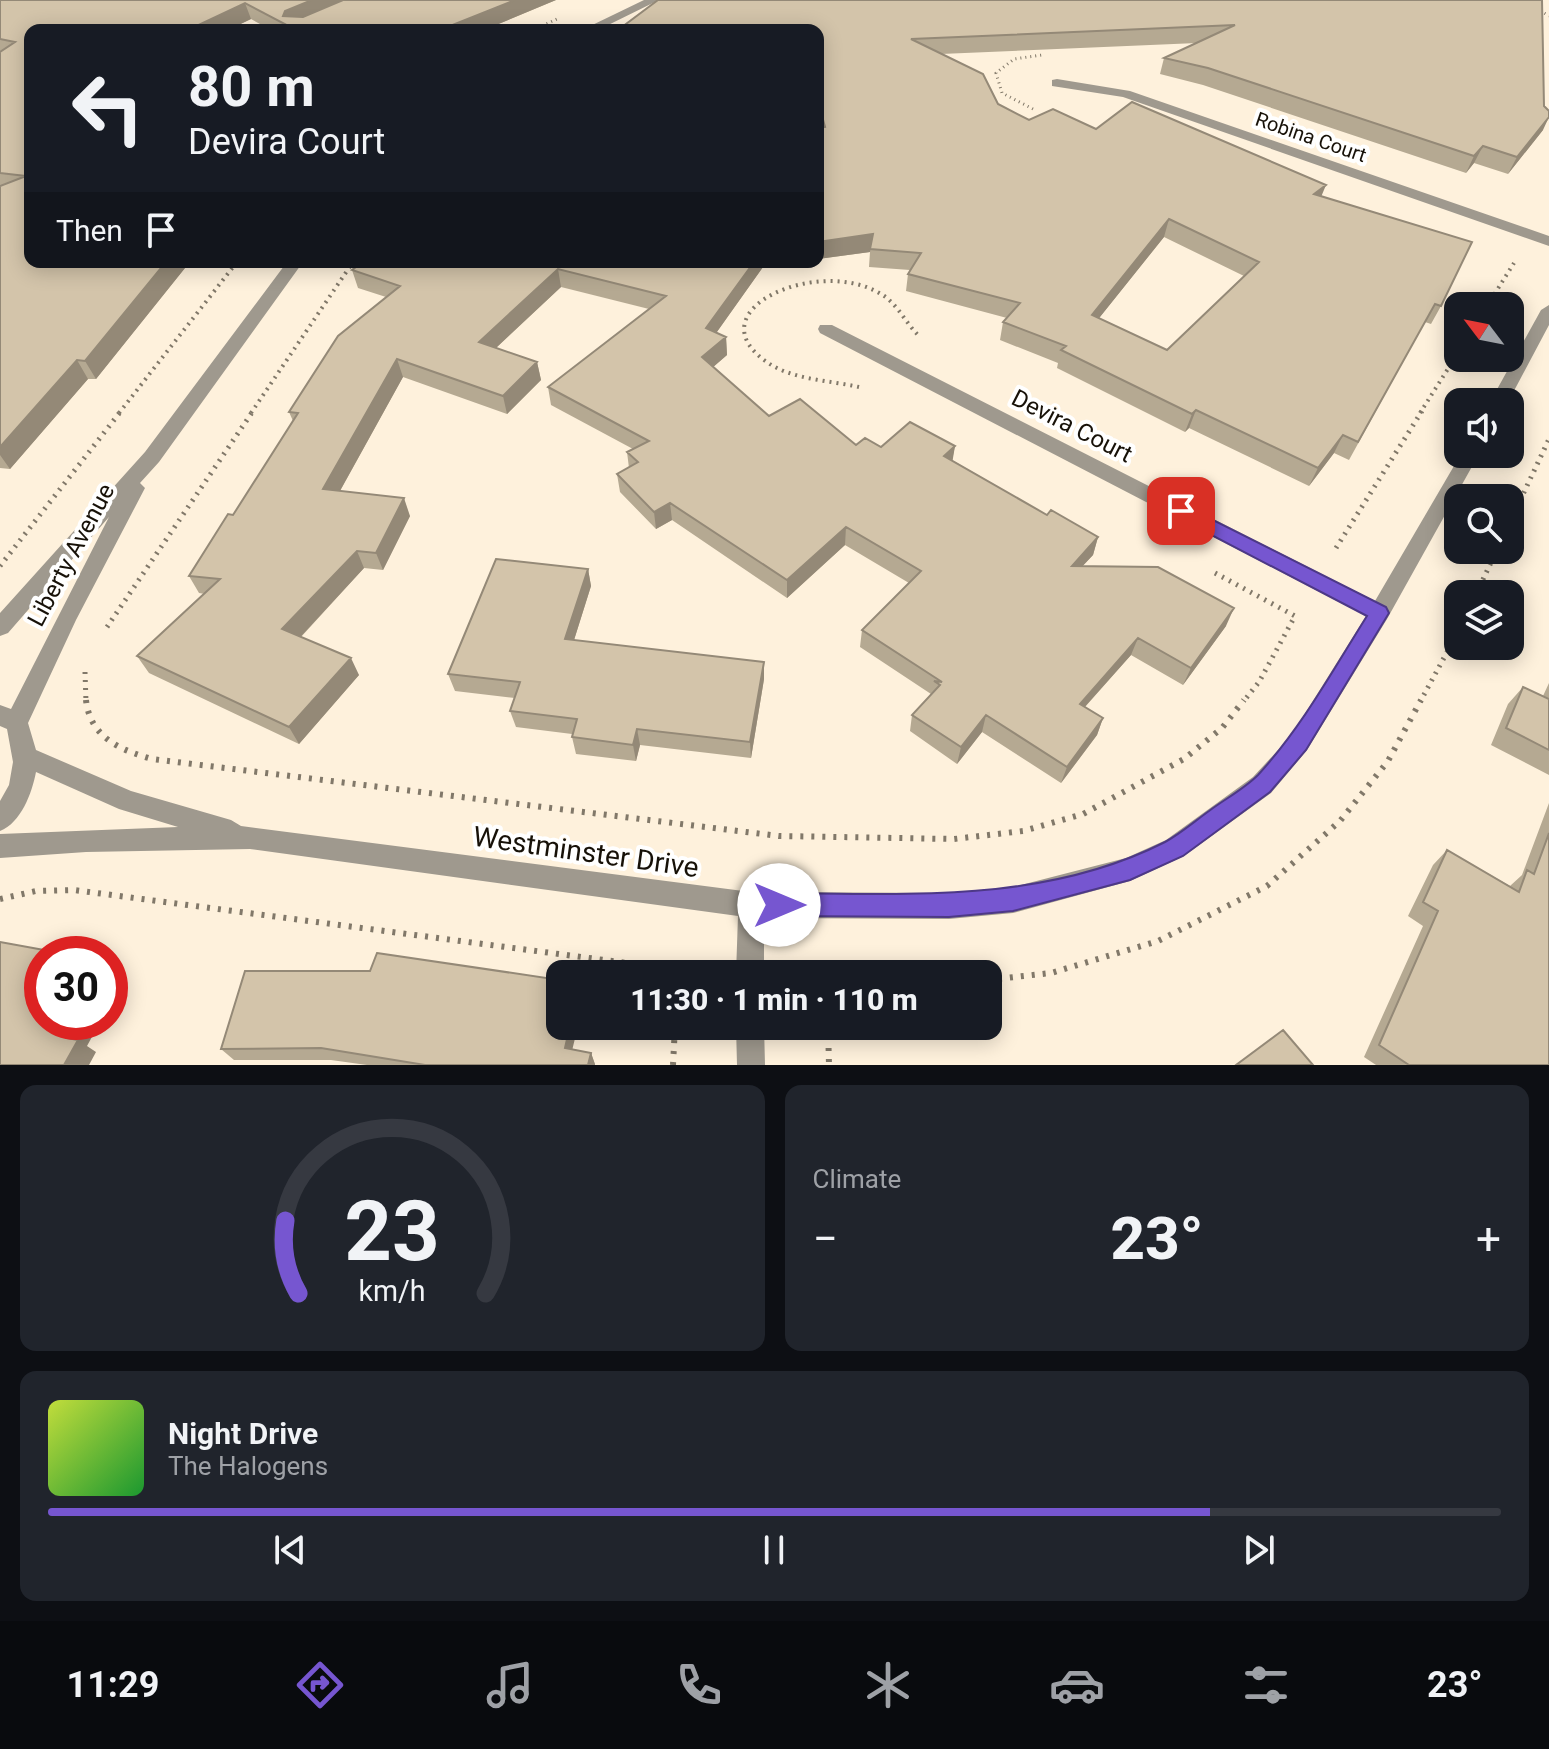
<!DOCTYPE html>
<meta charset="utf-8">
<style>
:root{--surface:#171b24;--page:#20242c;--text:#f1f3f6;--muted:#9ea1a6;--line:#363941;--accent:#7656d0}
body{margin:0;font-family:Roboto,sans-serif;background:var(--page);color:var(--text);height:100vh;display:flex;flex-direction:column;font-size:30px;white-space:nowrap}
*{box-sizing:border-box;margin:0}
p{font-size:26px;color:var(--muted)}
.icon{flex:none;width:44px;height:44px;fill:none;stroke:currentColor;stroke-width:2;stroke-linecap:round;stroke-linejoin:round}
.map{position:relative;height:1065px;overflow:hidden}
.panel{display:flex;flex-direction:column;gap:20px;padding:20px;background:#0d0f14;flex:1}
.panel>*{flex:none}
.hud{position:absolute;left:24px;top:24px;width:800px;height:244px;border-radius:16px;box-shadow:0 4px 20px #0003;background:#171b24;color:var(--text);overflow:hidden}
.needle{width:52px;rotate:302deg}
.buttons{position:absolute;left:1444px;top:292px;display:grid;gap:16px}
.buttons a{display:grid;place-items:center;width:80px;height:80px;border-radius:16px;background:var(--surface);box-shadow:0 4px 20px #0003;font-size:40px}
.speed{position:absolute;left:24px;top:936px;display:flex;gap:16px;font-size:40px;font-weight:700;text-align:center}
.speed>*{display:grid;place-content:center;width:104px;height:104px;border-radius:50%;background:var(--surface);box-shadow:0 4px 20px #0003;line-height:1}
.speed .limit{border:12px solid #d22;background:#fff;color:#111}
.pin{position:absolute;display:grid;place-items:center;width:68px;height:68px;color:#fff;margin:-34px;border-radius:16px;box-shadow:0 4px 12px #0006}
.me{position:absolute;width:88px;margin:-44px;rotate:90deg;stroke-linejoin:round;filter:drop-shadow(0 0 6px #0008)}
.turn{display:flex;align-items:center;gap:28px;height:168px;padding:0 32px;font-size:36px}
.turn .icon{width:104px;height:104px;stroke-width:2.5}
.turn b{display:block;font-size:56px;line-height:68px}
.then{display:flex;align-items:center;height:76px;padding:0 32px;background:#0003;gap:16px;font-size:30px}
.big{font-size:60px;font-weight:800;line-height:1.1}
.panel .card{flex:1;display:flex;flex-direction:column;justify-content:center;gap:12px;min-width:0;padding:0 28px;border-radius:16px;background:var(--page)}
.panel .dial{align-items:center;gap:0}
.dial svg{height:208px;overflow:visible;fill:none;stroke:var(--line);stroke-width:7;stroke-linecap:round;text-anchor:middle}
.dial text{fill:var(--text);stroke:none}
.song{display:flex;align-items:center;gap:24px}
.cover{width:96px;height:96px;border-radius:12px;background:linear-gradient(135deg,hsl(70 70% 55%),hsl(130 70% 35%))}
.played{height:8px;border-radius:4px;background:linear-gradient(90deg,var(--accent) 80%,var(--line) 80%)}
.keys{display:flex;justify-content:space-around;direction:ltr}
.heat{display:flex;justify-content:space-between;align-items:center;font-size:44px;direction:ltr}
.panel .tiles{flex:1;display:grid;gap:20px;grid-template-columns:1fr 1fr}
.card:last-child{grid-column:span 2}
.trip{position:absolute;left:546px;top:960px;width:456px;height:80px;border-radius:16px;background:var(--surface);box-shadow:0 4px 20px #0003;font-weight:800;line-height:80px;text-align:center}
.menu{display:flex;height:128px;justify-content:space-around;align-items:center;background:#090b0e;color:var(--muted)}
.menu .icon{width:56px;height:56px}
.menu .current{color:var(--accent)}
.menu b{font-size:36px;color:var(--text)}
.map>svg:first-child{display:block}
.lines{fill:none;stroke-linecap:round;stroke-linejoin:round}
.path-far3{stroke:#817869;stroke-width:3;stroke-dasharray:1 4;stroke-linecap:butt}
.path-far2{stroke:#817869;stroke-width:4;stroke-dasharray:2 5;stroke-linecap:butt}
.path-far1{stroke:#817869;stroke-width:5;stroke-dasharray:2 6;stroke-linecap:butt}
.path{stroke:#817869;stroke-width:6;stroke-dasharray:3 8;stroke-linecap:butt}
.street{fill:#9f998e;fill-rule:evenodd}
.wall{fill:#b5a992;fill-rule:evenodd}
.shaded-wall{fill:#948977}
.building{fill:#d3c4aa;stroke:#948977;stroke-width:2;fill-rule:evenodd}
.route{fill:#7656d0;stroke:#4d3887;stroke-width:2}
.labels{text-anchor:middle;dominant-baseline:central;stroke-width:8;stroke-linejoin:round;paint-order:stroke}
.far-street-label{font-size:20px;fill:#171108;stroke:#fff}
.street-label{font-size:24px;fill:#171108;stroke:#fff}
.near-street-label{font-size:28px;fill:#171108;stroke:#fff}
</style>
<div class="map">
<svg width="1549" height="1065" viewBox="0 0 1549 1065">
<rect width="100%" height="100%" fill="#fef1dc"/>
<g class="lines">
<path class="path-far3" d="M 1536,8 L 1549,16
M 533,30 L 557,19
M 1033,109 L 1002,93 L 996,73 L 1014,59 L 1042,55"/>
<path class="path-far2" d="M 1487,306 L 1514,263
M 859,387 C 828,380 790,380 764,360 C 696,309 819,256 881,294 C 897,303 905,322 918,335
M 119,413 L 237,262
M 251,413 L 353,262
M 1420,413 L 1458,353"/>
<path class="path-far1" d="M 1510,522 L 1549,439
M 1336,548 L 1422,411
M 0,566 L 121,411
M 1215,573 L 1295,616 L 1259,682 L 1243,702
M 1476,594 L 1497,550
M 107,627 L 253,411
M 85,672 L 86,702
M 1420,702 L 1458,632"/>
<path class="path" d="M 86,700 C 90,737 120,750 152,759 L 779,836 L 954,839 L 1023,831 L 1083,814 L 1184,759 L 1222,728 L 1244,700
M 0,899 L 36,891 L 74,890 L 680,970 L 679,974
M 988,980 L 1051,973 L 1158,941 L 1267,886 L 1340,821 L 1388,761 L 1421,700
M 828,1026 L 829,1065
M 673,1065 L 675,1026"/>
<path class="street" d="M 644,0 L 659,0 L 598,30 L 582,30 Z
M 1057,79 L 1130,91 L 1549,236 L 1549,246 L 1123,97 L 1052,86 L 1052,80 Z
M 287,262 L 303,262 L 159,462 L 140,483 L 145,488 L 76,620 L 28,723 L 36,750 L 131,791 L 231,820 L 241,826 L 751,892 L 949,893 L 1013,887 L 1126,858 L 1166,840 L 1253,777 L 1291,736 L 1366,616 L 820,333 L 818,329 L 820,325 L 832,325 L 1375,601 L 1461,454 L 1479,454 L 1387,619 L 1307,750 L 1271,793 L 1184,856 L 1130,881 L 1013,913 L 949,919 L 764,918 L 764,974 L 736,974 L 738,916 L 250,849 L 86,852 L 0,858 L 0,834 L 178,827 L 119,809 L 36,772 C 32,793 21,823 0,831 L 0,801 L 9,785 L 13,762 L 7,729 L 0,726 L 0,705 L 11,709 L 109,517 L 8,633 L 0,636 L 0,613 L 145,452 Z
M 1549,305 L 1549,325 L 1508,402 L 1490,402 L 1541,310 Z
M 736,1026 L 764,1026 L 765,1065 L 737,1065 Z"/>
</g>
<path class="wall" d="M 0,0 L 556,0 L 484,30 L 271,30 L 251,19 L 228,30 L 30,30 L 30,262 L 189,263 L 96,379 L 88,379 L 10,469 L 0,468 Z
M 1542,0 L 1543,130 L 1508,174 L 1474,163 L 1466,173 L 1203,85 L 1160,74 L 1164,58 L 1197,43 L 941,54 L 998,104 L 1029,120 L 1096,129 L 1322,196 L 1441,306 L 1431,324 L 1425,322 L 1349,460 L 1334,453 L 1309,486 L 1189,428 L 1185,432 L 1057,368 L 1058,363 L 1000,340 L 1003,322 L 1007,318 L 906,291 L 908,274 L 910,270 L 869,267 L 870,252 L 818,259 L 818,128 L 820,127 L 818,120 L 818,30 ZM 1164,237 L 1244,276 L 1167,350 L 1099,318 Z
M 363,262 L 798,262 L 763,267 L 716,333 L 726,337 L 727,355 L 713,367 L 769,416 L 856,445 L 881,447 L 955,446 L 952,460 L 1047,515 L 1098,537 L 1093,555 L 1082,566 L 1226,626 L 1183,685 L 1131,655 L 1085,707 L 1103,718 L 1097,735 L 1061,783 L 982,732 L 957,764 L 910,731 L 912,715 L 931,694 L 860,647 L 862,630 L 909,583 L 845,545 L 787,598 L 672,520 L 656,529 L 620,492 L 617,474 L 629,468 L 627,452 L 633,449 L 551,405 L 548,387 L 649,309 L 561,287 L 496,348 L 537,362 L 541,380 L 507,414 L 403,377 L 340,491 L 410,516 L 383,570 L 364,568 L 301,637 L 359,675 L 299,744 L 149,673 L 137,656 L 205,594 L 199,593 L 189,576 L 233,515 L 293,421 L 289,412 L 386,297 L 358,288 L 352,270 Z
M 588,569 L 591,586 L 574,640 L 764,662 L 764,679 L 751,758 L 640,745 L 636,761 L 576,754 L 572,737 L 572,734 L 516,727 L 510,711 L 515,698 L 455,691 L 448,674 Z
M 1549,683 L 1549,775 L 1491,745 L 1508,704 L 1523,687 L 1543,696 Z
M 1549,803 L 1549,1065 L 1376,1065 L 1364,1057 L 1423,926 L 1408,916 L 1433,865 L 1447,850 L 1510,886 L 1522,875 Z
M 245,971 L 572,1049 L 591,1053 L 595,1065 L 367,1065 L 331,1060 L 234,1060 L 221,1049 Z"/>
<path class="shaded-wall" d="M 312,0 L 354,0 L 290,27 L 283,16 L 285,11 Z
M 515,0 L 556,0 L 484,30 L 440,30 Z
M 245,3 L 251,19 L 228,30 L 188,30 Z
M 1549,117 L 1543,130 L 1508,174 L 1517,157 Z
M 1483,146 L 1474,163 L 1466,173 L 1474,156 Z
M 1326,185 L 1319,202 L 1314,194 Z
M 1169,219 L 1164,237 L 1088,332 L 1092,315 Z
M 873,234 L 870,252 L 818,259 L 818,242 Z
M 166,262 L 189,263 L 96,379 L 85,361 Z
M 754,262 L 798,262 L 763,267 L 707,346 L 706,328 Z
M 558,269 L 561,287 L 483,360 L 479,342 Z
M 726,337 L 727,355 L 704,375 L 702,357 Z
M 397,359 L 403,377 L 331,507 L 323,489 Z
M 77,360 L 88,379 L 10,469 L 0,455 L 0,447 Z
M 537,362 L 541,380 L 507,414 L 503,396 Z
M 1196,410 L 1189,428 L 1185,432 L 1192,414 Z
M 1343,435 L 1334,453 L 1309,486 L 1318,468 Z
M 955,446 L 952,464 L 944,456 Z
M 404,498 L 410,516 L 383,570 L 376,553 Z
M 670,503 L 672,520 L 656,529 L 654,512 Z
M 846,527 L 845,545 L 787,598 L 787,580 Z
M 1098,537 L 1093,555 L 1067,583 L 1072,566 Z
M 357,551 L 364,568 L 292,646 L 282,629 Z
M 588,569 L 591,586 L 569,656 L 565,639 Z
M 1234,608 L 1226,626 L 1183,685 L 1191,668 Z
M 1138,638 L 1131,655 L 1073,720 L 1080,704 Z
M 351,658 L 359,675 L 299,744 L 289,727 Z
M 764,662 L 764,679 L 751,758 L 750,742 Z
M 986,715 L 982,732 L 957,764 L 961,747 Z
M 1103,718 L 1097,735 L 1061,783 L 1067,767 Z
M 637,729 L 640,745 L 636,761 L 633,745 Z
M 76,1022 L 100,1022 L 87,1046 L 96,1052 L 89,1065 L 64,1065 L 67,1038 Z
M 570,1026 L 578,1026 L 570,1059 L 565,1048 Z
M 591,1053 L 595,1064 L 595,1065 L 588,1065 Z"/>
<path class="building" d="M 0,0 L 312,0 L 285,11 L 283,16 L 303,17 L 343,0 L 515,0 L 440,30 L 296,30 L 245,3 L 188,30 L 30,30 L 30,262 L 166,262 L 85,361 L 77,360 L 0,447 L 0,186 L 26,176 L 0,173 L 0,52 L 15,42 L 0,39 Z
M 658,0 L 1542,0 L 1544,106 L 1549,111 L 1549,117 L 1517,157 L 1483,146 L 1474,156 L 1208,68 L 1164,58 L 1235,25 L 911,39 L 983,74 L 998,104 L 1029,120 L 1053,109 L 1096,129 L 1132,102 L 1326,185 L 1314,194 L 1472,242 L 1441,306 L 1435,304 L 1358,442 L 1343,435 L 1318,468 L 1196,410 L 1192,414 L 1061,350 L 1066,346 L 1003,322 L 1020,303 L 908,274 L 921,253 L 870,249 L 873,234 L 818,242 L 818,128 L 825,127 L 818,101 L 818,30 L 618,30 ZM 1169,219 L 1259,262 L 1167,350 L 1092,315 Z
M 363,262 L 754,262 L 706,328 L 726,337 L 702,357 L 769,416 L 800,399 L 856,445 L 865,438 L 881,447 L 910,422 L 955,446 L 944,456 L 1047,515 L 1051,510 L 1098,537 L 1072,566 L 1158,567 L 1234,608 L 1191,668 L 1138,638 L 1080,704 L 1103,718 L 1067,767 L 986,715 L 961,747 L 912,715 L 940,685 L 934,681 L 942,682 L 862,630 L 921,571 L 846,527 L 787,580 L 670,503 L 654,512 L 617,474 L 638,462 L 627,452 L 649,441 L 548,387 L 666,296 L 558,269 L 479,342 L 537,362 L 503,396 L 397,359 L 323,489 L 404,498 L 376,553 L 357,551 L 282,629 L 351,658 L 289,727 L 137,656 L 220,579 L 189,576 L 228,514 L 233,515 L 298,413 L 289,412 L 338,336 L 400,286 L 352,270 Z
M 496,559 L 588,569 L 565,639 L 764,662 L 750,742 L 637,729 L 633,745 L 572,737 L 577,719 L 510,711 L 520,682 L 448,674 Z
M 1523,687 L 1549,699 L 1549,750 L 1506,728 Z
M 1549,833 L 1549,1065 L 1409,1065 L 1379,1045 L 1438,911 L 1423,902 L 1447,850 L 1519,892 L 1527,870 L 1534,874 Z
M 0,942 L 66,954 L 42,954 L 42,1022 L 76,1022 L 67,1038 L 78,1040 L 64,1065 L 0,1065 Z
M 377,953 L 560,980 L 560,1026 L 570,1026 L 565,1048 L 591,1053 L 588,1065 L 425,1065 L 321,1048 L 221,1049 L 245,971 L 370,971 Z
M 1283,1030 L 1313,1065 L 1236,1065 Z"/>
<path class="route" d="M 1181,504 L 1386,607 L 1389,613 L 1306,750 L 1270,792 L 1183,856 L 1130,880 L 1013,911 L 949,917 L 779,916 L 771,913 L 767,905 L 771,897 L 779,893 C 909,894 1045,903 1165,842 C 1180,834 1195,821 1209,811 C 1225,799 1244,789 1258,775 C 1302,727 1333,670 1367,616 L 1175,516 L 1172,511 Z"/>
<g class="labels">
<g class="far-street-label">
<text transform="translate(1311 137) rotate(19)">Robina Court</text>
</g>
<g class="street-label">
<text transform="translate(1072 426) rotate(27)">Devira Court</text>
<text transform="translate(71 555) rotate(-62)">Liberty Avenue</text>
</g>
<g class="near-street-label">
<text transform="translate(586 852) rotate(8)">Westminster Drive</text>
</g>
</g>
</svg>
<div class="buttons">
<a><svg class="needle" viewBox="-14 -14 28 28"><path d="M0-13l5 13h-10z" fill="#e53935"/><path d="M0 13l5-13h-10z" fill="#9ea1a6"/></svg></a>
<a><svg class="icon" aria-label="sound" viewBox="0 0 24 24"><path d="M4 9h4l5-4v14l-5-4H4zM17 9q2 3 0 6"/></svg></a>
<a><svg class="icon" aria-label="search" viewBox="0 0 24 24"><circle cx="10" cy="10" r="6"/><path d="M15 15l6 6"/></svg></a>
<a><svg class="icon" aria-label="layers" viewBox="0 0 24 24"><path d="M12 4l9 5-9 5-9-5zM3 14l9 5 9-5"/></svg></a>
</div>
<div class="speed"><div class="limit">30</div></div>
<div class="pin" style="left:1181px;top:511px;background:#d93025"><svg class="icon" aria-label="arrive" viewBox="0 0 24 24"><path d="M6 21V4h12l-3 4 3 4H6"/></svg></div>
<svg class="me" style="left:779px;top:905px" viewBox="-20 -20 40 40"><circle r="19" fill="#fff"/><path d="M0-13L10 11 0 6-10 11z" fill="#7656d0"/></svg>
<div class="trip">11:30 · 1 min · 110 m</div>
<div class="hud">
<div class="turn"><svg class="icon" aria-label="left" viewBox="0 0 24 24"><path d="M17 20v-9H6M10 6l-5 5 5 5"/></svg><div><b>80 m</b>Devira Court</div></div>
<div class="then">Then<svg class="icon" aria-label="arrive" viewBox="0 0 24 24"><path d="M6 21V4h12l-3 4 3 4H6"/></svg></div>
</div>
</div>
<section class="panel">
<div class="tiles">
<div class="card dial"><svg viewBox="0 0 100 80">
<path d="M14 69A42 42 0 1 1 86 69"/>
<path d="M14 69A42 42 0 0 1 9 41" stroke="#7656d0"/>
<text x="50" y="56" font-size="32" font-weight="700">23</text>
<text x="50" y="72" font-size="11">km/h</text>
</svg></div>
<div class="card"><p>Climate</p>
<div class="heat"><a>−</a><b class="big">23°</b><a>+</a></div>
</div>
<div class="card">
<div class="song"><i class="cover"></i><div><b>Night Drive</b><p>The Halogens</p></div></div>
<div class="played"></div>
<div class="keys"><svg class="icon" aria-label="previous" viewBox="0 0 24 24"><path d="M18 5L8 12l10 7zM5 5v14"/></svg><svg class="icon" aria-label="pause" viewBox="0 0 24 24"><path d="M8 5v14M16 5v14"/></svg><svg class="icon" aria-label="next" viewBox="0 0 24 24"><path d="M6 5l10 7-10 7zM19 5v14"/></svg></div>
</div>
</div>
</section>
<nav class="menu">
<b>11:29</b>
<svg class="icon current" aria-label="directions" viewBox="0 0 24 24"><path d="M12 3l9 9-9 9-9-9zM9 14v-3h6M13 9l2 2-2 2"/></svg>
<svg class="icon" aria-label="music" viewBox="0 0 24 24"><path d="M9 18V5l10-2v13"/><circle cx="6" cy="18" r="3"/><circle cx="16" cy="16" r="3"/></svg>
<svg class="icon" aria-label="phone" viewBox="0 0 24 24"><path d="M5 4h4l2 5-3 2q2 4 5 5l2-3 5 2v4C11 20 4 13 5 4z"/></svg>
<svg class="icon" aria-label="climate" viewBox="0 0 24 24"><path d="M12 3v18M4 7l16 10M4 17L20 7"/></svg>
<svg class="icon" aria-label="car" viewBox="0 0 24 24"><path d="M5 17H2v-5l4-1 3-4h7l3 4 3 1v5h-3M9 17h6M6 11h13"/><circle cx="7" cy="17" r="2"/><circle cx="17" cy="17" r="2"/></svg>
<svg class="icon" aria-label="filters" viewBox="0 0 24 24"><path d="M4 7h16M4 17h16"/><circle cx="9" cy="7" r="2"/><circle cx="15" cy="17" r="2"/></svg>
<b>23°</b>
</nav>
